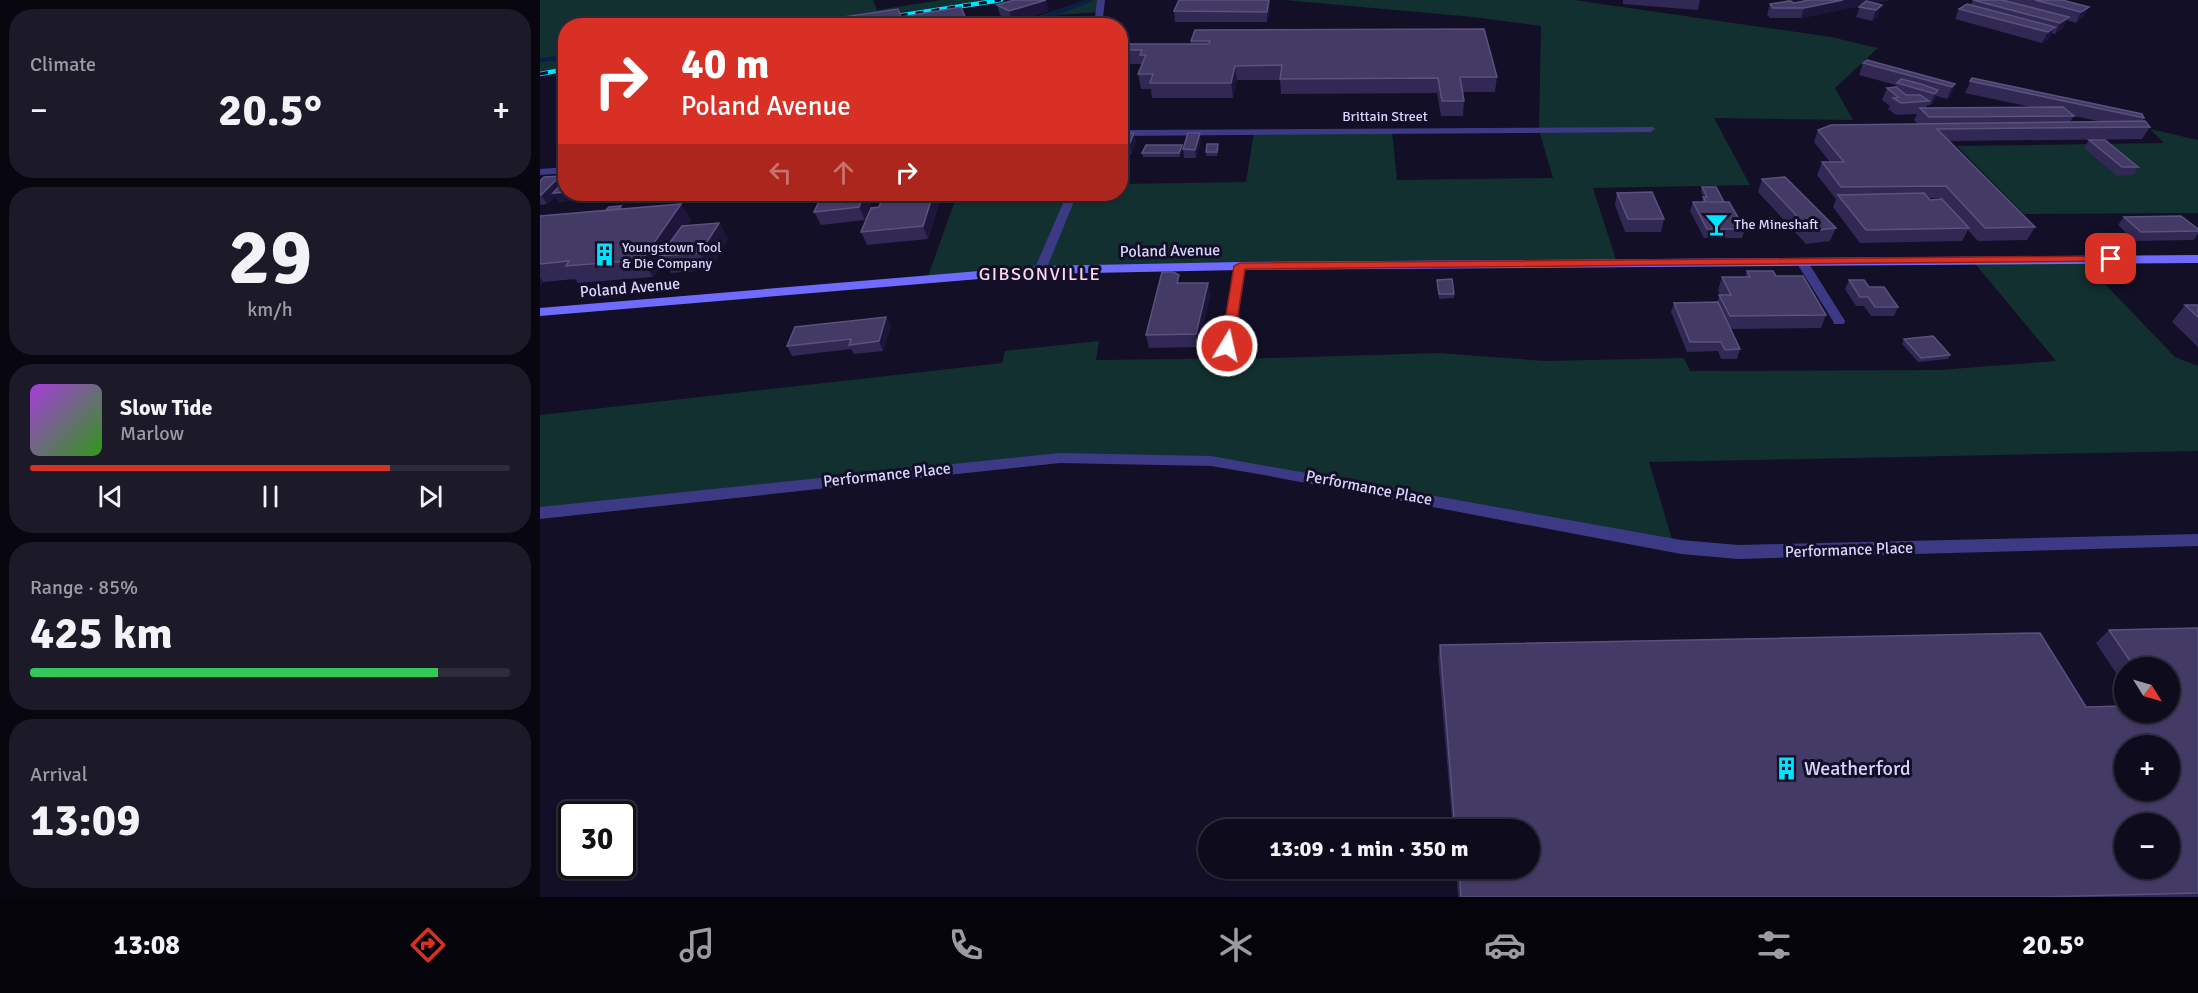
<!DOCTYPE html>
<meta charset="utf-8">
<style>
:root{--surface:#0e0b1c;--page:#1c1929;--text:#f1f3f6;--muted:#9b9ba3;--line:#2e2b3b;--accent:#d93025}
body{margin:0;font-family:Signika,sans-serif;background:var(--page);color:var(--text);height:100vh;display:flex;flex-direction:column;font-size:22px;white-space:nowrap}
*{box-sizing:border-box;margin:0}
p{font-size:20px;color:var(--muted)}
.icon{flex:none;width:33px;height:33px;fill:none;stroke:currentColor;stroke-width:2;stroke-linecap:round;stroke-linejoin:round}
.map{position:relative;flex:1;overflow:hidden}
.panel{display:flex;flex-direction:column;gap:9px;padding:9px;background:#08060f;width:540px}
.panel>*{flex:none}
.guide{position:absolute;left:18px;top:18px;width:570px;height:183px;border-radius:24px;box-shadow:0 2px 4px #0004,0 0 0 2px var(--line);background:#d93025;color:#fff;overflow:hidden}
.needle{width:39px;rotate:127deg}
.controls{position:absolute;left:1574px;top:657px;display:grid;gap:12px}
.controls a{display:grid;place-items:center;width:66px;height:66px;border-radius:50%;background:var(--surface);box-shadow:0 2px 4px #0004,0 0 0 2px var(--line);font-size:30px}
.speed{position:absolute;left:18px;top:801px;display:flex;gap:12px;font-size:30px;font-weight:700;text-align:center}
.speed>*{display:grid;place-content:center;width:78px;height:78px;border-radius:50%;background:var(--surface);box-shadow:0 2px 4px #0004,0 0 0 2px var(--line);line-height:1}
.speed .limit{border:3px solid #111;border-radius:9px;background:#fff;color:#111}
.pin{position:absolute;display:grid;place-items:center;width:51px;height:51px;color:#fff;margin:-26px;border-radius:12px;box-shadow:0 3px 9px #0006}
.me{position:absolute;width:66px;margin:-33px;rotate:9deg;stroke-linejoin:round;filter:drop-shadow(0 0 4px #0008)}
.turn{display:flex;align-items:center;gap:21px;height:126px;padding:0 24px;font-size:27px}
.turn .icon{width:78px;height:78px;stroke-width:2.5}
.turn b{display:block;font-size:42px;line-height:51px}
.lanes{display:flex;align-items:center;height:57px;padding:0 24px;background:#0003;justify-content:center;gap:30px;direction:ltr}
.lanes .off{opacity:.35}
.big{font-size:45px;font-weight:800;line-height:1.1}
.panel .widget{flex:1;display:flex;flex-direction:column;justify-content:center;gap:9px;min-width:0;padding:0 21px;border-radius:24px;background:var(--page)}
.panel .dial{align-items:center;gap:0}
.dial b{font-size:78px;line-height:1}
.song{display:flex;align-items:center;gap:18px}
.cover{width:72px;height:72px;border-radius:9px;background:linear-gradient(135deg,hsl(280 70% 55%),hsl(110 70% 35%))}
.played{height:6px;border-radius:3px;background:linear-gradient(90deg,var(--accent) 75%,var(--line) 75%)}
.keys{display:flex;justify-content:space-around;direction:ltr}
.heat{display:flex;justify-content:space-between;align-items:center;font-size:33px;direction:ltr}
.charge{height:9px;border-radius:4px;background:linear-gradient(90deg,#34c759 85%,var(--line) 0)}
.trip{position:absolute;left:658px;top:819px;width:342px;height:60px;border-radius:30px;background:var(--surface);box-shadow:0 2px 4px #0004,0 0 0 2px var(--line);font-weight:800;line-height:60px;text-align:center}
.tab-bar{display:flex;height:96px;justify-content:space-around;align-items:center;background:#06040b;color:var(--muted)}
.tab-bar .icon{width:42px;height:42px}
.tab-bar .active{color:var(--accent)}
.tab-bar b{font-size:27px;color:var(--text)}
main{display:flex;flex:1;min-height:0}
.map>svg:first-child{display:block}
.green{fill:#12302f}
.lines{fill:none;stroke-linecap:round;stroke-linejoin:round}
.stream{stroke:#0a1f44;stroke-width:4.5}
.street{fill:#3d3a85;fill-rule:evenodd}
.secondary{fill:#6f6bff;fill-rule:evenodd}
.rail-casing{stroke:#00e5ff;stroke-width:4.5}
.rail{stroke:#130f26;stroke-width:3;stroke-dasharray:8;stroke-linecap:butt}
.wall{fill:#312854;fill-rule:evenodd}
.shaded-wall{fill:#1d163a}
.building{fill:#433a66;stroke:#5a527e;stroke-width:1.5;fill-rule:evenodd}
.route{fill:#d93025;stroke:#8d1f18;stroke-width:1.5}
.labels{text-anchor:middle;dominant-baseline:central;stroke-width:6;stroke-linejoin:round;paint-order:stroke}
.far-street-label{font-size:14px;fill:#d9d4ff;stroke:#130f26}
.far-poi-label{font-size:14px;fill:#d9d4ff;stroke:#130f26;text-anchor:start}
.street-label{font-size:16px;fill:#d9d4ff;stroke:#130f26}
.neighbourhood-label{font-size:18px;letter-spacing:1.5px;fill:#ffd6f0;stroke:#130f26}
.near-poi-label{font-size:20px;fill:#d9d4ff;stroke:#130f26;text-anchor:start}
</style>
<main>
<section class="panel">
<div class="widget"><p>Climate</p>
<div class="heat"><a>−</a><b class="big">20.5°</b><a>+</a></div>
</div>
<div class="widget dial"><b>29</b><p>km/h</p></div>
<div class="widget">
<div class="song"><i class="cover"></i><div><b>Slow Tide</b><p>Marlow</p></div></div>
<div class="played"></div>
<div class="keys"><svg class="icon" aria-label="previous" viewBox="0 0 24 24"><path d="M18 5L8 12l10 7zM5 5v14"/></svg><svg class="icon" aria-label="pause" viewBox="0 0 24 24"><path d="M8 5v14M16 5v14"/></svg><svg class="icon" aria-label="next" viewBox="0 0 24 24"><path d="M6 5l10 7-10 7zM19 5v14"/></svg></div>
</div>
<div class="widget"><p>Range · 85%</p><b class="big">425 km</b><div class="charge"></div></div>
<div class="widget"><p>Arrival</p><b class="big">13:09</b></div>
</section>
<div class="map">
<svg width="1658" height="897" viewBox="0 0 1658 897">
<rect width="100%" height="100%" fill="#130f26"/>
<path class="green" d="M 0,0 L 333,0 L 337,10 L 402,0 L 457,0 L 294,25 L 26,26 L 25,69 L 0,74 Z
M 546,0 L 561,0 L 560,12 L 518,15 L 491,25 L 462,26 L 481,22 Z
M 744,0 L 1034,0 L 1291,37 L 1338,48 L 1295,88 L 1313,120 L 1174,118 L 1210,185 L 1053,188 L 1077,263 L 500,270 L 387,279 L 417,195 L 379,197 L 380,194 L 580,194 L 581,184 L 706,182 L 714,132 L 852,131 L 857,180 L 1013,178 L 999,130 L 1001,26 L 933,17 Z
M 1610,129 L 1658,140 L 1658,213 L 1484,214 L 1417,146 L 1624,143 Z
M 1541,259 L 1635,357 L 1658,366 L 1658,451 L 1109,462 L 1134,546 L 725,469 L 566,457 L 0,513 L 0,415 L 462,363 L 465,351 L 559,341 L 556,360 L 733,358 L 899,353 L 1005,361 L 1144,358 L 1150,371 L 1399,370 L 1516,361 L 1432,260 Z"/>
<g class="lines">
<path class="stream" d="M 483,26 L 550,0
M 0,60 L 26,57"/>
<path class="street" d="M 557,0 L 565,0 L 562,26 L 554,26 Z
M 1113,127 L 1115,129 L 1110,132 L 580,136 L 580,130 Z
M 26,167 L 26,173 L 0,175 L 0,169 Z
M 527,194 L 537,194 L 506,270 L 504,273 L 496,273 L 494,270 Z
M 1262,258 L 1268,262 L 1305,321 L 1304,324 L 1294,324 L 1293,321 L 1256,262 Z
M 700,262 L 706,266 L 694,346 L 687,350 L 680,346 L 694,266 Z
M 520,453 L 671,456 L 1141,540 L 1198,545 L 1658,534 L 1658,546 L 1198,559 L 1141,554 L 724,475 L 671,466 L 520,463 L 0,519 L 0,507 Z"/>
<path class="secondary" d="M 1658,255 L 1658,263 L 700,270 L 500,274 L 0,316 L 0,308 L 500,266 L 700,262 Z"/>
<defs>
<path id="rail" d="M 344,18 L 461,0
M 0,74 L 26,69"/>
</defs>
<use href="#rail" class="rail-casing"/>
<use href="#rail" class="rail"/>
</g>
<path class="wall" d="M 1083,0 L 1160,0 L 1158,10 L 1083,4 Z
M 1245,0 L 1256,0 L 1250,1 L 1254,3 L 1268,0 L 1351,0 L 1335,3 L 1338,16 L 1332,21 L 1316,17 L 1320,6 L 1261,18 L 1230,18 L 1227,15 L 1230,4 L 1247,1 Z
M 1433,0 L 1522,0 L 1549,7 L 1543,17 L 1536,23 L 1527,20 L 1523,28 L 1515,34 L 1511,33 L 1509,38 L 1502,43 L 1415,19 L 1419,9 L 1431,5 Z
M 457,5 L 509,11 L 472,22 L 460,15 Z
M 730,10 L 727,22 L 635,22 L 634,11 Z
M 655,30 L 957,77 L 955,92 L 923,92 L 924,101 L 923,116 L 901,116 L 897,93 L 741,94 L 740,80 L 697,80 L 693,98 L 612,98 L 611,89 L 601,89 L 598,74 L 602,64 L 586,64 L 583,50 L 651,44 L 651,41 Z
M 1323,63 L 1415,84 L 1410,96 L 1407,99 L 1396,96 L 1393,102 L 1390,105 L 1387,105 L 1386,108 L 1491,107 L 1425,93 L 1432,78 L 1604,118 L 1602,121 L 1610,127 L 1602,139 L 1409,141 L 1495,227 L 1487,240 L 1438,241 L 1428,230 L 1422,241 L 1320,243 L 1293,207 L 1296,199 L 1277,175 L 1282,162 L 1290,162 L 1274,142 L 1278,130 L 1378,124 L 1374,120 L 1377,114 L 1356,115 L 1348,109 L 1350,106 L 1342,100 L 1347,88 L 1355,87 L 1356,85 L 1319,75 ZM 1534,116 L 1558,121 L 1530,122 ZM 1389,198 L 1400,198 L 1401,199 L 1390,200 Z
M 580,133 L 596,141 L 591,154 L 580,154 Z
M 1549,140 L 1598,167 L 1593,175 L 1577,176 L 1544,148 Z
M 661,141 L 656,158 L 644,158 L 643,149 Z
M 642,145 L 643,149 L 640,157 L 603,157 L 602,153 Z
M 679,148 L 677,156 L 666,156 L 666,152 Z
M 20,176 L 23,181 L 26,194 L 65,194 L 62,198 L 47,199 L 43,194 L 38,200 L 19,202 L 15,196 L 7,204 L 0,205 L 0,181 Z
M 1222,179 L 1296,228 L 1290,241 L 1266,244 L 1218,192 Z
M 1162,187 L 1184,202 L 1205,229 L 1202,238 L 1164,238 L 1150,211 L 1153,202 L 1162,202 L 1162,201 L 1164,197 L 1161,192 Z
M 1077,193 L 1124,219 L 1121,232 L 1085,232 L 1075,205 Z
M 73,194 L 90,194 L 74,195 Z
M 96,194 L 123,194 L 121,196 L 103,198 L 101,195 L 97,195 Z
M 294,194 L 327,194 L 331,203 L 325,220 L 281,225 L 274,212 Z
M 369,194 L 395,194 L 399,204 L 388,239 L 327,245 L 321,232 Z
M 141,204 L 151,221 L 148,225 L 179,223 L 188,239 L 170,270 L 131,273 L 124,261 L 113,277 L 38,283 L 35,279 L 3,282 L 0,286 L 0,216 L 66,210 L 81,206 L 82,209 Z
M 1584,217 L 1658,229 L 1658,234 L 1654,240 L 1595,241 L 1578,225 Z
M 1207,271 L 1236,276 L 1286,315 L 1281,328 L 1191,329 L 1200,349 L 1197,359 L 1181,359 L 1178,351 L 1147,352 L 1131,312 L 1134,303 L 1177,302 L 1180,295 L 1178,290 L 1182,277 L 1205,277 Z
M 897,280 L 914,294 L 914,298 L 899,299 Z
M 1309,280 L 1329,287 L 1358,307 L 1354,316 L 1331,316 L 1324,306 L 1316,306 L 1305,289 Z
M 641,283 L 668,283 L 670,296 L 658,347 L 609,348 L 606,335 Z
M 1645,305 L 1658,305 L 1658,347 L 1632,322 Z
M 346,317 L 351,326 L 343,351 L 314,354 L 311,349 L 252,356 L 247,346 Z
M 1364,339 L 1410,355 L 1408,359 L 1378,362 L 1362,344 Z
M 1658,628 L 1658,897 L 918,897 L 916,868 L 990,868 L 990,830 L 913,830 L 898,658 L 900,645 L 1546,707 L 1629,712 L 1629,668 L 1584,668 L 1584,685 L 1556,643 L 1569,630 Z"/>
<path class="shaded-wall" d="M 506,0 L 509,11 L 472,22 L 469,11 Z
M 729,0 L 730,10 L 727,22 L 727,12 Z
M 1303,0 L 1351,0 L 1261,18 L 1264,8 Z
M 1342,5 L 1338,16 L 1332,21 L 1336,10 Z
M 1549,7 L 1543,17 L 1536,23 L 1541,12 Z
M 425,17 L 428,26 L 371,26 Z
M 1529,17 L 1523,28 L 1515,34 L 1520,23 Z
M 1515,27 L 1509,38 L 1502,43 L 1508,32 Z
M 695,66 L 697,80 L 693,98 L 691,83 Z
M 1415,84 L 1410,96 L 1407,99 L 1412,87 Z
M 1398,90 L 1393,102 L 1390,105 L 1395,94 Z
M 594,133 L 596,141 L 591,154 L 589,145 Z
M 660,133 L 661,141 L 656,158 L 655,150 Z
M 642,145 L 643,149 L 640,157 L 639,153 Z
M 20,176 L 25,184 L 26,194 L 43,194 L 38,200 L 19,202 L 15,196 L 7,204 L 1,195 Z
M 59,194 L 65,194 L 62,198 Z
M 324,194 L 327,194 L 331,203 L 325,220 L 319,207 Z
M 393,194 L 395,194 L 399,204 L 388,239 L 383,226 Z
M 141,204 L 151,221 L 128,255 L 120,256 L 124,261 L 113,277 L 102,260 Z
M 179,223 L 188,239 L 170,270 L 160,253 Z
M 0,277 L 3,282 L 0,286 Z
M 668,283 L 670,296 L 658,347 L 656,334 Z
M 346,317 L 351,326 L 343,351 L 339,341 Z"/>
<path class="building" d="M 474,0 L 506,0 L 469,11 L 457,5 Z
M 639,0 L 729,0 L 727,12 L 634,11 Z
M 1269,0 L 1303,0 L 1264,8 L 1233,8 L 1230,4 L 1250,1 L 1254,3 Z
M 1433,0 L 1462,0 L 1529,17 L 1520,23 Z
M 1495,0 L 1522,0 L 1549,7 L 1541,12 Z
M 1326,1 L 1342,5 L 1336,10 L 1319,7 Z
M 1427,4 L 1515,27 L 1508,32 L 1419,9 Z
M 421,7 L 425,17 L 371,26 L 291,26 L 289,19 L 358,9 L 361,17 Z
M 944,29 L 957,77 L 920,77 L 924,101 L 902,101 L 898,78 L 740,79 L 742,65 L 695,66 L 691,83 L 610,83 L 613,74 L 598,74 L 606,55 L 600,55 L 602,50 L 583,50 L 586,44 L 669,44 L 670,41 L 651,41 L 655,30 Z
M 1327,60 L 1415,84 L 1412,87 L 1323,63 Z
M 1432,78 L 1602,114 L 1604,118 L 1430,81 Z
M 1361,79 L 1381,84 L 1398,90 L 1395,94 L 1357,83 Z
M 1356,87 L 1366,95 L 1380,95 L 1389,101 L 1361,103 L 1353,98 L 1358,97 L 1347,88 Z
M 1523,107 L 1534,116 L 1389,117 L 1380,108 Z
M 1605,121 L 1610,127 L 1397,129 L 1495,227 L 1445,228 L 1406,186 L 1301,187 L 1282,162 L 1304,162 L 1278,130 L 1291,125 Z
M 580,133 L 594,133 L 589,145 L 580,145 Z
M 648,133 L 660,133 L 655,150 L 643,149 Z
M 1549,140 L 1565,140 L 1598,167 L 1582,167 Z
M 667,144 L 678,144 L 677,152 L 666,152 Z
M 606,145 L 642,145 L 639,153 L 602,153 Z
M 20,176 L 1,195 L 0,195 L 0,181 L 4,177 Z
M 1245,177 L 1296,228 L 1271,231 L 1222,179 Z
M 26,179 L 26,192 L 13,193 Z
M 1162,187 L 1176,187 L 1184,202 L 1166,202 L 1163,197 L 1167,197 Z
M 1112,192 L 1124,219 L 1088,219 L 1077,193 Z
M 1384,193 L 1390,200 L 1402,199 L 1429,228 L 1326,230 L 1298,195 Z
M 294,194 L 324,194 L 319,207 L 274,212 L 282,195 Z
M 369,194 L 393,194 L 383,226 L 321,232 L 331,208 L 339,207 L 343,196 Z
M 1153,202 L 1189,202 L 1205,229 L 1167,229 Z
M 141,204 L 102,260 L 26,266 L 29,261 L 0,264 L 0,216 Z
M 81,206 L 78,209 L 66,210 L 69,207 Z
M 1641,216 L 1658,229 L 1658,231 L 1601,232 L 1584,217 Z
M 179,223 L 160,253 L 120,256 L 142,226 Z
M 1207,271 L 1233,271 L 1236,276 L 1263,276 L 1286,315 L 1190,316 L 1179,295 L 1191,295 L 1182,277 L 1210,277 Z
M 622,272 L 633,272 L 639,275 L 637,283 L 668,283 L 656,334 L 606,335 Z
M 912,279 L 914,294 L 899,294 L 897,280 Z
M 1309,280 L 1324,280 L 1329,287 L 1344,287 L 1358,307 L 1335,307 L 1328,297 L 1320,297 Z
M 1178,302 L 1200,349 L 1185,350 L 1181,342 L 1150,342 L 1134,303 Z
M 1645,305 L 1658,305 L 1658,317 Z
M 346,317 L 339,341 L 309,345 L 311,339 L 247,346 L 255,327 Z
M 1393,336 L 1410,355 L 1381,358 L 1364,339 Z
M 1658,628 L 1658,893 L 1500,897 L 921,897 L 919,868 L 990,868 L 990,830 L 915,830 L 900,645 L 1500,633 L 1546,707 L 1584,706 L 1584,712 L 1629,712 L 1629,668 L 1595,668 L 1569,630 ZM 1584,746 L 1629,746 L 1629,790 L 1584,790 ZM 1584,824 L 1629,824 L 1629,868 L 1584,868 Z"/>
<path class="route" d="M 1571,256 L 1575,257 L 1575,261 L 705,269 L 693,346 L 687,350 L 681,346 L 694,266 L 700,263 Z"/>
<defs>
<symbol id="bar-bare" viewBox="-9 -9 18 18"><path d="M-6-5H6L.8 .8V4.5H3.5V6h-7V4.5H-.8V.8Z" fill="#00e5ff" stroke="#130f26" stroke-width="2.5" paint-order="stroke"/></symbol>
<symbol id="building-bare" viewBox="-9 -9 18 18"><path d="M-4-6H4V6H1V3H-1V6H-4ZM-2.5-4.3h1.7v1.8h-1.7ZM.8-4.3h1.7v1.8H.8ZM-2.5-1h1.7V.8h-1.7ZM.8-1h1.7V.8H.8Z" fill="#00e5ff" stroke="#130f26" stroke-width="2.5" paint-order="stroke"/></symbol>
</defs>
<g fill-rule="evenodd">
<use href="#bar-bare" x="1160" y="208" width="33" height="33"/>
<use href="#building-bare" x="48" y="238" width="33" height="33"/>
<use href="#building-bare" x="1230" y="752" width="33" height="33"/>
</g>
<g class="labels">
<g class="far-street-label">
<text x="845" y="116">Brittain Street</text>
</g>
<g class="far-poi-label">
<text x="1194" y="224">The Mineshaft</text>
<text x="82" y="247">Youngstown Tool<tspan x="82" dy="16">&amp; Die Company</tspan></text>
</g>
<g class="street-label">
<text transform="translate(630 251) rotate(-1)">Poland Avenue</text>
<text transform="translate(90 288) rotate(-5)">Poland Avenue</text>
<text transform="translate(347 475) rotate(-6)">Performance Place</text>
<text transform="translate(829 488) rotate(11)">Performance Place</text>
<text transform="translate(1309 550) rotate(-2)">Performance Place</text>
</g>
<g class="neighbourhood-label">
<text x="500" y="274">GIBSONVILLE</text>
</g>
<g class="near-poi-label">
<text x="1264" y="768">Weatherford</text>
</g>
</g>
</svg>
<div class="controls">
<a><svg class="needle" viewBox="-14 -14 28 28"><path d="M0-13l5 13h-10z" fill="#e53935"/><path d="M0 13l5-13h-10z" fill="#9b9ba3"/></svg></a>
<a>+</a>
<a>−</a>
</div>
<div class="speed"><div class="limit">30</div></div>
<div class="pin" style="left:1571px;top:259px;background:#d93025"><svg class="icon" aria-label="arrive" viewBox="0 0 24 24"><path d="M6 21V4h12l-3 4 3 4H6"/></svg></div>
<svg class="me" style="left:687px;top:346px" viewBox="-20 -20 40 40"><circle r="17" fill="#d93025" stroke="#fff" stroke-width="3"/><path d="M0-11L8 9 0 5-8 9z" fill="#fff"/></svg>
<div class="trip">13:09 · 1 min · 350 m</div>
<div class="guide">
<div class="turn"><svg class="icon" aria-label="right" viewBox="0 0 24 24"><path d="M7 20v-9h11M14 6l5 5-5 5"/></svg><div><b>40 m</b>Poland Avenue</div></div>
<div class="lanes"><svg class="icon off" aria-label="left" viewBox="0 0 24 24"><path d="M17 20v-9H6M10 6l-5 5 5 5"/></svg><svg class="icon off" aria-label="ahead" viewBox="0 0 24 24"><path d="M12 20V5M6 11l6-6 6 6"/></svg><svg class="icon" aria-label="right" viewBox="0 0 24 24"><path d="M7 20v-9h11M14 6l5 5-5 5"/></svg></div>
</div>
</div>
</main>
<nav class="tab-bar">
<b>13:08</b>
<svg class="icon active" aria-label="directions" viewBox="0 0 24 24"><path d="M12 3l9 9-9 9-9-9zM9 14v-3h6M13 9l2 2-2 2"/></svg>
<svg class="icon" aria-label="music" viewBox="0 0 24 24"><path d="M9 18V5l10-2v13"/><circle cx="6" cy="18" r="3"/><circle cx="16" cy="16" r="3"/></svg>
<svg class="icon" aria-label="phone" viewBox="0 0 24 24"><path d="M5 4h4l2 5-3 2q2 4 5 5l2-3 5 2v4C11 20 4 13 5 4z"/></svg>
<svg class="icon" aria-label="climate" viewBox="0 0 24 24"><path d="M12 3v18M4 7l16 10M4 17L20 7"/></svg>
<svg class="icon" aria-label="car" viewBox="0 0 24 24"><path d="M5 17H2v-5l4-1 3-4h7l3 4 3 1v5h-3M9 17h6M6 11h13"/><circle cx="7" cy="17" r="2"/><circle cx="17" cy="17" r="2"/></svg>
<svg class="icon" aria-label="filters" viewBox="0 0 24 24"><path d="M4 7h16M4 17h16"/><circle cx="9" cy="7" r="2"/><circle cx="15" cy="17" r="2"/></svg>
<b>20.5°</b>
</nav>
